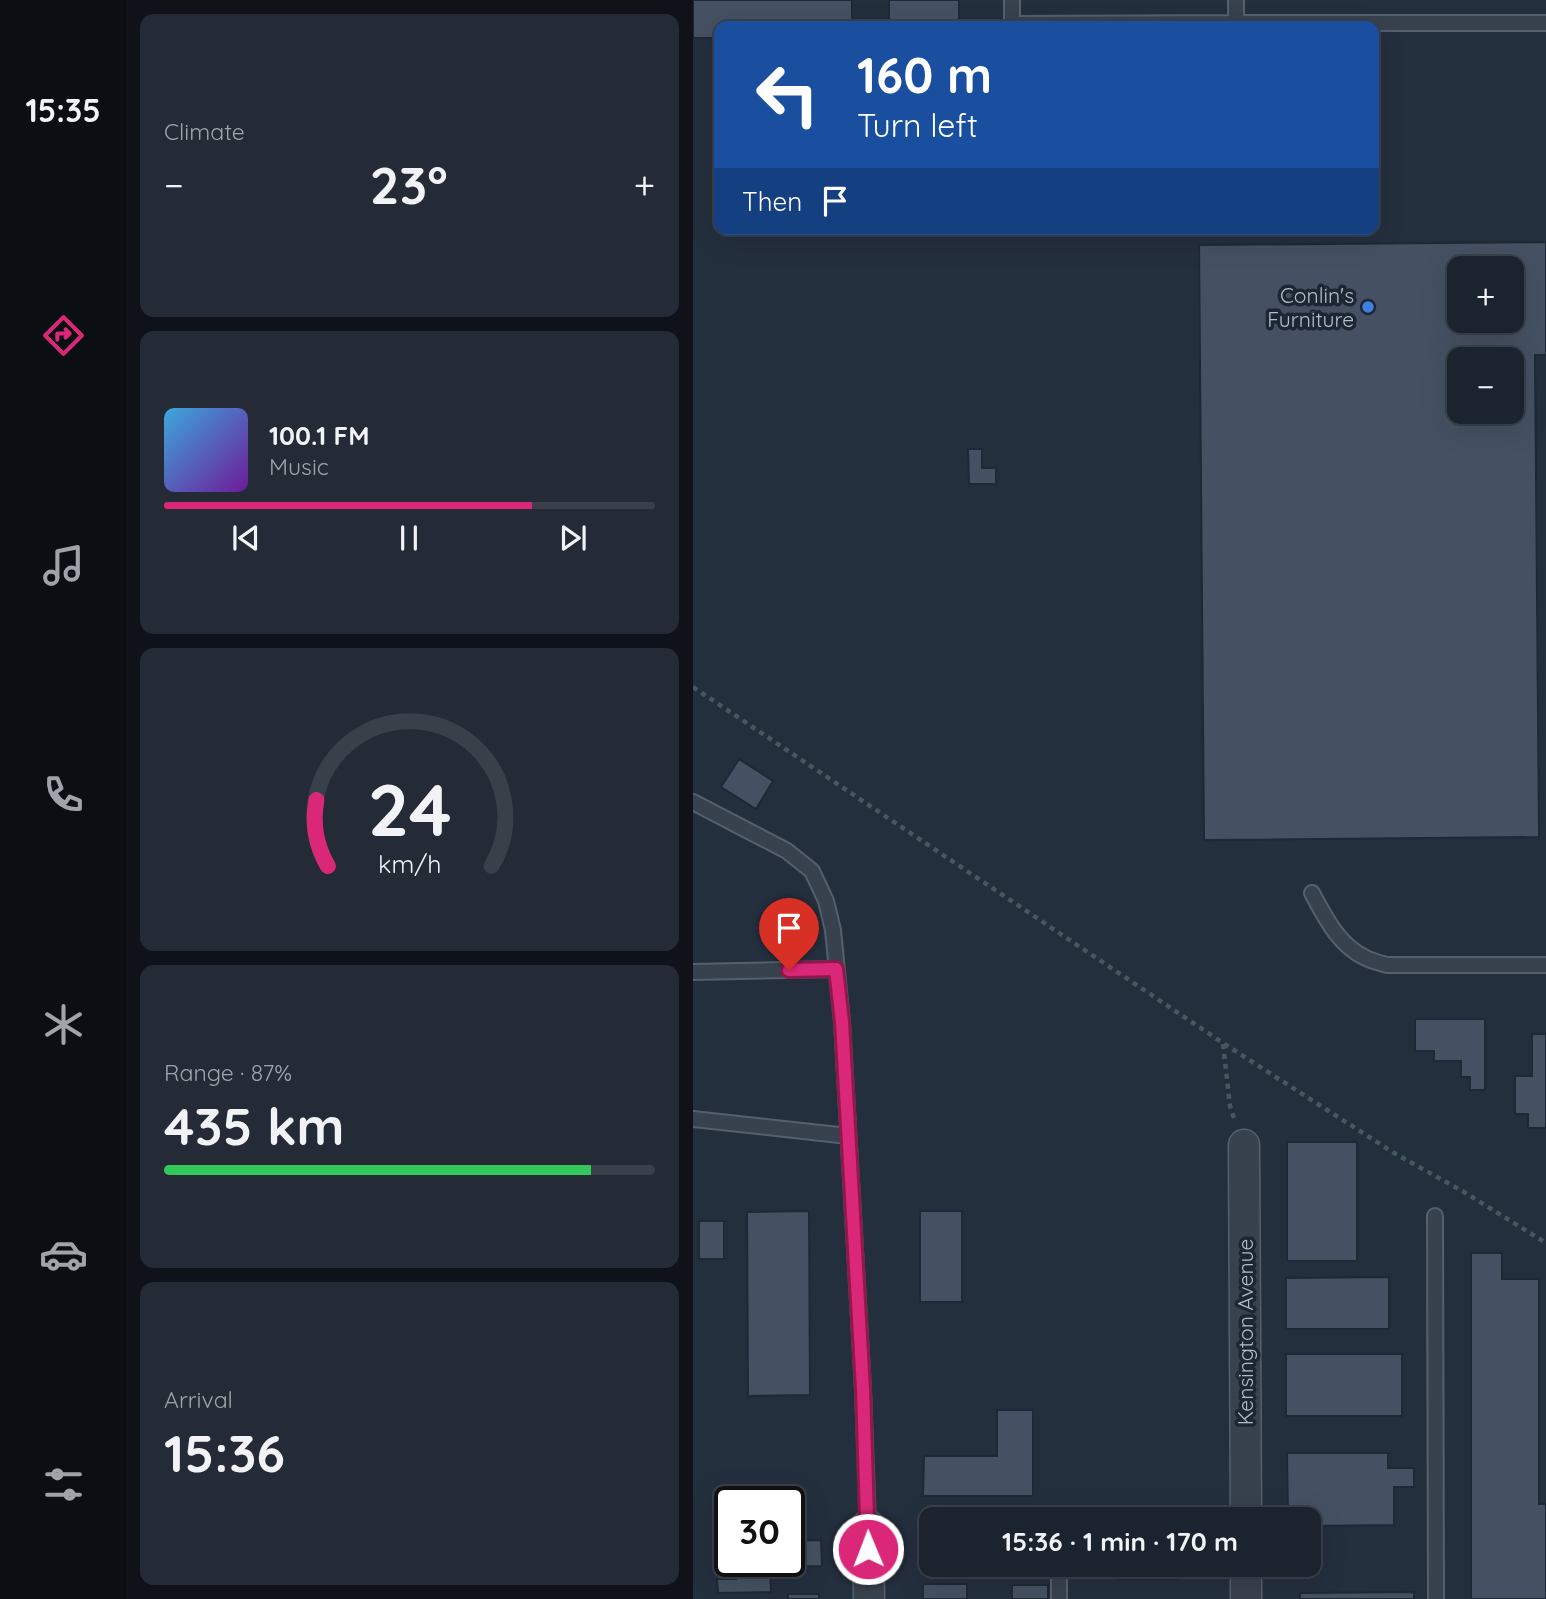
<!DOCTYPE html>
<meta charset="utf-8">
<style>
:root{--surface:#1b232e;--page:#242b36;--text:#f1f3f6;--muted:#a0a4aa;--line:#39404a;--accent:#db2777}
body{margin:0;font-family:Quicksand,sans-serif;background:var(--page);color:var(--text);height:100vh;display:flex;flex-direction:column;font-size:26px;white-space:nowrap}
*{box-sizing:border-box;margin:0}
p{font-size:23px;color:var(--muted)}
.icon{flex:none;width:38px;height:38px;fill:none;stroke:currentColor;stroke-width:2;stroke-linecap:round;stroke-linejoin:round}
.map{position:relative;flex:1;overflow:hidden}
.details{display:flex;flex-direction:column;gap:14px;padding:14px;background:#0f1319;width:567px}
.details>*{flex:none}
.top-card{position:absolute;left:21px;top:21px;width:665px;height:214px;border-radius:14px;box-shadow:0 7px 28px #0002,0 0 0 2px var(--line);background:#1a4fa0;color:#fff;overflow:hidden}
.controls{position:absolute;left:754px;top:256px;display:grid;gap:14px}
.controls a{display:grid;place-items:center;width:77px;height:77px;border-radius:14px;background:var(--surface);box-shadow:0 7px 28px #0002,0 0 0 2px var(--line);font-size:35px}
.speed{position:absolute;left:21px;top:1486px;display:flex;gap:14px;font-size:35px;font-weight:700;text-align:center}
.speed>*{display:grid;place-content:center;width:91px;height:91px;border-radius:50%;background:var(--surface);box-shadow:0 7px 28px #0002,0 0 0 2px var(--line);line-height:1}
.speed .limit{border:4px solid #111;border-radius:10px;background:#fff;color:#111}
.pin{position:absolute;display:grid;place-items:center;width:60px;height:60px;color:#fff;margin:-72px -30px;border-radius:50% 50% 50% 0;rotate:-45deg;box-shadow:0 0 7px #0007}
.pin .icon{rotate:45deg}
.me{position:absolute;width:77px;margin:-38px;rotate:359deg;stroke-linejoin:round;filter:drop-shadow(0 0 5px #0008)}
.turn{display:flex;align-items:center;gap:24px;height:147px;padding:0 28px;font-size:32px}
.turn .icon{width:91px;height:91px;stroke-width:2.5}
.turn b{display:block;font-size:49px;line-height:60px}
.then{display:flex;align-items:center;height:66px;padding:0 28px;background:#0003;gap:14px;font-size:26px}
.big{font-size:52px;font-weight:800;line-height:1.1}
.details .tile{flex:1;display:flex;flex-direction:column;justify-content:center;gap:10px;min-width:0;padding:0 24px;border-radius:14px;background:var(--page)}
.details .dial{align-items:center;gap:0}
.dial svg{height:182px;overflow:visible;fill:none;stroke:var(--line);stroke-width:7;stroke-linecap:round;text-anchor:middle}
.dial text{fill:var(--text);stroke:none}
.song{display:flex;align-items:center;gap:21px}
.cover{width:84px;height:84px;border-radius:10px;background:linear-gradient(135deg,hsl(200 70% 55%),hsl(280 70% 35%))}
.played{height:7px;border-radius:4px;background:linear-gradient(90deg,var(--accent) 75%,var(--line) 75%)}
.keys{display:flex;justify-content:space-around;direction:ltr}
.heat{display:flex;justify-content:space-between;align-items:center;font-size:38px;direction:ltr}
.charge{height:10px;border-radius:5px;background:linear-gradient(90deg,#34c759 87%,var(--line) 0)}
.trip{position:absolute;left:226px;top:1507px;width:402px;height:70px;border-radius:14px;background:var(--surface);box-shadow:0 7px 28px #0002,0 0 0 2px var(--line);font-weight:800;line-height:70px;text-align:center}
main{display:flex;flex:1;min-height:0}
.dock{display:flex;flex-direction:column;width:126px;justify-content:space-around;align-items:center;background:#0b0e12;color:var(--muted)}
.dock .icon{width:49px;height:49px}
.dock .selected{color:var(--accent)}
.dock b{font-size:32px;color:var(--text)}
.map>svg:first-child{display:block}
.building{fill:#455162;stroke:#1f2835;stroke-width:2;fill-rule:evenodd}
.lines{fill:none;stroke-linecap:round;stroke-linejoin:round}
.lane-casing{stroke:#565f6c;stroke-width:18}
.street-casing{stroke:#565f6c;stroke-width:33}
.path{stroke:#44595c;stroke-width:4.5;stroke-dasharray:5 5;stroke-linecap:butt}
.lane{stroke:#38414e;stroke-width:14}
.street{stroke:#38414e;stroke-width:30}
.route-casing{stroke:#8e194d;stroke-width:18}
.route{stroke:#db2777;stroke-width:12}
.shop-dot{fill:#3f7fe0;stroke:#1d2633;stroke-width:2.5}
.labels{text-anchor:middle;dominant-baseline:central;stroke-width:7;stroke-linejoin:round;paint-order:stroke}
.poi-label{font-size:21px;fill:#b4bcc9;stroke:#1d2633;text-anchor:end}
.street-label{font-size:21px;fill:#b4bcc9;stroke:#1d2633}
</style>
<main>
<nav class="dock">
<b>15:35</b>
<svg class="icon selected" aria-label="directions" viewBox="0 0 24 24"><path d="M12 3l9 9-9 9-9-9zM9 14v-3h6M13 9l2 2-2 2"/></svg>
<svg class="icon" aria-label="music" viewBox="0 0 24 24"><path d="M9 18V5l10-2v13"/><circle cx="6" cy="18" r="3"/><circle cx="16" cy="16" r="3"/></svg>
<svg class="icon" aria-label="phone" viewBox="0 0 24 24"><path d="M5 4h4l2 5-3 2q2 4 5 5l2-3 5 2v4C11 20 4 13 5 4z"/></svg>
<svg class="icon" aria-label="climate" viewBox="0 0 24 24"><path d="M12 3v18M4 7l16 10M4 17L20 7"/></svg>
<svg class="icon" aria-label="car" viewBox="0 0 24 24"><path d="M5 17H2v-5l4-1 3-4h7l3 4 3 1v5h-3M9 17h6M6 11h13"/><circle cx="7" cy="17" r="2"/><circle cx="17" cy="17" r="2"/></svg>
<svg class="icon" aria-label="filters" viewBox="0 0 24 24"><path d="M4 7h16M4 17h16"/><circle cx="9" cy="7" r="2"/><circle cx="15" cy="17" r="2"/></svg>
</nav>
<section class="details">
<div class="tile"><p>Climate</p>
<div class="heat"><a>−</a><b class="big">23°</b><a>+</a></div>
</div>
<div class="tile">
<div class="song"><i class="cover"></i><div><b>100.1 FM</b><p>Music</p></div></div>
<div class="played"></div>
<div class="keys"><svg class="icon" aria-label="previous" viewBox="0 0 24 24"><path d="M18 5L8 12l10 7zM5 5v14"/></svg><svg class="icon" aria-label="pause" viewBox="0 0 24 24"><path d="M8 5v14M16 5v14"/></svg><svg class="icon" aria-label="next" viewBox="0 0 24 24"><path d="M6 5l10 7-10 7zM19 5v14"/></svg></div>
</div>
<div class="tile dial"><svg viewBox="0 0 100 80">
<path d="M14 69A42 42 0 1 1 86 69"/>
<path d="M14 69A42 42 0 0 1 9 40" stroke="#db2777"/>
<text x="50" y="56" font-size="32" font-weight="700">24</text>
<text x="50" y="72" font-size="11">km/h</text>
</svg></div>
<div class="tile"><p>Range · 87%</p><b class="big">435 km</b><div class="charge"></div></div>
<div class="tile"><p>Arrival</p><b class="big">15:36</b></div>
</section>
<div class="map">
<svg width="853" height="1599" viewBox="0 0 853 1599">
<rect width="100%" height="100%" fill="#242f3e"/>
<path class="building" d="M 0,0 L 159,0 L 159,26 L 26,26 L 26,38 L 0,38 Z
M 196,0 L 266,0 L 266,26 L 196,26 Z
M 853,242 L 853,355 L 842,355 L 846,837 L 511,840 L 506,245 ZM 766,268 L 819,268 L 819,320 L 766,320 ZM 766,359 L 819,359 L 819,411 L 766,411 Z
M 275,449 L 289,449 L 289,468 L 303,468 L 303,484 L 276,484 Z
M 46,759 L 80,781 L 63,809 L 28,787 Z
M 722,1019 L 792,1019 L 792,1090 L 777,1090 L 777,1077 L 768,1077 L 768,1061 L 741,1061 L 741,1051 L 722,1051 Z
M 839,1034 L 853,1034 L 853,1128 L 835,1128 L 835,1114 L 822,1114 L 822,1076 L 839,1076 Z
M 594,1142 L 664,1142 L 664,1261 L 594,1261 Z
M 116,1211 L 117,1395 L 55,1396 L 54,1212 Z
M 227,1211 L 269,1211 L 269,1302 L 227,1302 Z
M 6,1221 L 31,1221 L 31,1259 L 6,1259 Z
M 778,1253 L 809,1253 L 809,1279 L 846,1279 L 846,1504 L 853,1504 L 853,1599 L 778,1599 Z
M 696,1277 L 696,1329 L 593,1329 L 593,1278 Z
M 593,1354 L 709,1354 L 709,1416 L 593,1416 Z
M 304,1410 L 340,1410 L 340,1496 L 230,1496 L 231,1456 L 304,1456 Z
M 594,1453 L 695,1453 L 695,1468 L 721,1468 L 721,1487 L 701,1487 L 701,1525 L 616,1526 L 616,1519 L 595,1519 Z
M 128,1540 L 129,1566 L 86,1567 L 86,1561 L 96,1561 L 96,1541 Z
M 233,1542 L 238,1542 L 238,1564 L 276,1564 L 276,1571 L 233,1571 Z
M 425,1564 L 485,1564 L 485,1579 L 425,1579 Z
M 77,1570 L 78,1592 L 25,1593 L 24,1579 L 43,1579 L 43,1571 Z
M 230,1584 L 274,1584 L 274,1599 L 230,1599 Z
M 319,1585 L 355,1585 L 355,1599 L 319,1599 Z
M 721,1592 L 721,1599 L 607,1599 L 607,1593 Z
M 95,1594 L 126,1594 L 126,1599 L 95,1599 Z"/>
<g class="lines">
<defs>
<path id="lane" d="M 319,0 L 319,24 L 543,23
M 543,0 L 543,23 L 853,23
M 0,802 L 94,851 L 119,871 L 133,901 L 140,930 L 149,1022 L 170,1389 L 175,1525
M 619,893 C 632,917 646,946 673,958 C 679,961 687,963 694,965 L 853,965
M 0,972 L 143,969
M 0,1119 L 155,1136
M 742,1216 L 743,1599
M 366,1564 L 366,1599"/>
<path id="street" d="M 551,1145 L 553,1519
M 175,1525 L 176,1599
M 553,1564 L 553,1599"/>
</defs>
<use href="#lane" class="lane-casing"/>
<use href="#street" class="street-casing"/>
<path class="path" d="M 0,687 L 530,1043 L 701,1153 L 771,1192 L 853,1243
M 530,1044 L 537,1106 L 542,1121"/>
<use href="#lane" class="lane"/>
<use href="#street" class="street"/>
</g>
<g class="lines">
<defs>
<path id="route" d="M 96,970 L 143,969 L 149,1022 L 170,1389 L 175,1549"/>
</defs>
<use href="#route" class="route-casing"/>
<use href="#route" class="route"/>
</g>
<circle class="shop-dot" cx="675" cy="307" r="7"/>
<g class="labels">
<g class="poi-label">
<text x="661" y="295">Conlin's<tspan x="661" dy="24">Furniture</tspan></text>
</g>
<g class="street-label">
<text transform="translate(552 1332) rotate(-90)">Kensington Avenue</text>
</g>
</g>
</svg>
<div class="controls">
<a>+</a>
<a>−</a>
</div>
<div class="speed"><div class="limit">30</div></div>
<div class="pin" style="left:96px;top:970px;background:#d93025"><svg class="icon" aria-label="arrive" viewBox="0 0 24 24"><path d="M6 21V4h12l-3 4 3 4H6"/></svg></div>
<svg class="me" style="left:175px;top:1549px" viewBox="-20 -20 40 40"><circle r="17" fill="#db2777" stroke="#fff" stroke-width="3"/><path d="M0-11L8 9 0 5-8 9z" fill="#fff"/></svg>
<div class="trip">15:36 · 1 min · 170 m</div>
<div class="top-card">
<div class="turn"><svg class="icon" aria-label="left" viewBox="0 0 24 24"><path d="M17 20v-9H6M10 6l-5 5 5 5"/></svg><div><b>160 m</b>Turn left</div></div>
<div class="then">Then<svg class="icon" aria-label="arrive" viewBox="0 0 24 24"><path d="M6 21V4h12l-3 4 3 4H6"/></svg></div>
</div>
</div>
</main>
